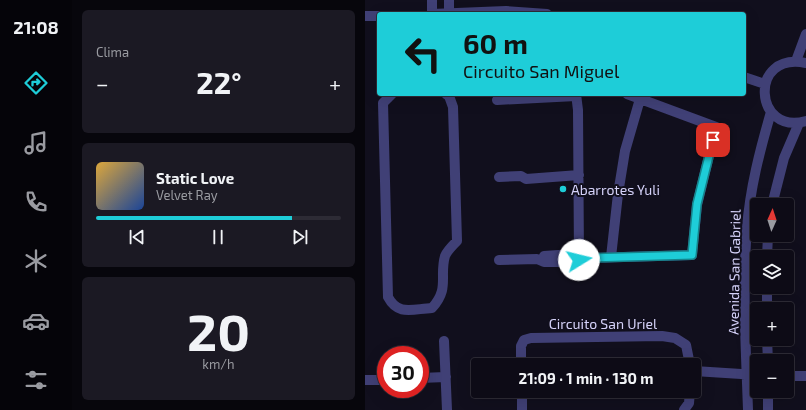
<!DOCTYPE html>
<html lang="es">
<meta charset="utf-8">
<style>
:root{--surface:#0d0b16;--page:#1b1923;--text:#f1f3f6;--muted:#9a9ba1;--line:#2d2b35;--accent:#1ecdd8}
body{margin:0;font-family:"Exo 2",sans-serif;background:var(--page);color:var(--text);height:100vh;display:flex;flex-direction:column;font-size:15px;white-space:nowrap}
*{box-sizing:border-box;margin:0}
p{font-size:13px;color:var(--muted)}
.icon{flex:none;width:22px;height:22px;fill:none;stroke:currentColor;stroke-width:2;stroke-linecap:round;stroke-linejoin:round}
.map{position:relative;flex:1;overflow:hidden}
.details{display:flex;flex-direction:column;gap:10px;padding:10px;background:#07060c;width:293px}
.details>*{flex:none}
.top-card{position:absolute;left:12px;top:12px;width:369px;height:84px;border-radius:4px;box-shadow:0 4px 16px #0002,0 0 0 1px var(--line);background:#1ecdd8;color:#111;overflow:hidden}
.needle{width:26px;rotate:3deg}
.fabs{position:absolute;left:385px;top:198px;display:grid;gap:8px}
.fabs a{display:grid;place-items:center;width:44px;height:44px;border-radius:4px;background:var(--surface);box-shadow:0 4px 16px #0002,0 0 0 1px var(--line);font-size:20px}
.speed{position:absolute;left:12px;top:346px;display:flex;gap:8px;font-size:20px;font-weight:700;text-align:center}
.speed>*{display:grid;place-content:center;width:52px;height:52px;border-radius:50%;background:var(--surface);box-shadow:0 4px 16px #0002,0 0 0 1px var(--line);line-height:1}
.speed .limit{border:6px solid #d22;background:#fff;color:#111}
.pin{position:absolute;display:grid;place-items:center;width:34px;height:34px;color:#fff;margin:-17px;border-radius:8px;box-shadow:0 2px 6px #0006}
.me{position:absolute;width:44px;margin:-22px;rotate:81deg;stroke-linejoin:round;filter:drop-shadow(0 0 3px #0008)}
.turn{display:flex;align-items:center;gap:14px;height:84px;padding:0 20px;font-size:18px}
.turn .icon{width:52px;height:52px;stroke-width:2.5}
.turn b{display:block;font-size:28px;line-height:34px}
.big{font-size:30px;font-weight:700;line-height:1.1}
.details .widget{flex:1;display:flex;flex-direction:column;justify-content:center;gap:6px;min-width:0;padding:0 14px;border-radius:6px;background:var(--page)}
.details .dial{align-items:center;gap:0}
.dial b{font-size:52px;line-height:1}
.song{display:flex;align-items:center;gap:12px}
.cover{width:48px;height:48px;border-radius:6px;background:linear-gradient(135deg,hsl(40 70% 55%),hsl(220 70% 35%))}
.played{height:4px;border-radius:2px;background:linear-gradient(90deg,var(--accent) 80%,var(--line) 80%)}
.keys{display:flex;justify-content:space-around;direction:ltr}
.heat{display:flex;justify-content:space-between;align-items:center;font-size:22px;direction:ltr}
.trip{position:absolute;left:106px;top:358px;width:230px;height:40px;border-radius:4px;background:var(--surface);box-shadow:0 4px 16px #0002,0 0 0 1px var(--line);font-weight:700;line-height:40px;text-align:center}
main{display:flex;flex:1;min-height:0}
.tabs{display:flex;flex-direction:column;width:72px;justify-content:space-around;align-items:center;background:#050409;color:var(--muted)}
.tabs .icon{width:28px;height:28px}
.tabs .active{color:var(--accent)}
.tabs b{font-size:18px;color:var(--text)}
.map>svg:first-child{display:block}
.lines{fill:none;stroke-linecap:round;stroke-linejoin:round}
.minor{stroke:#404076;stroke-width:10}
.route-casing{stroke:#14858c;stroke-width:10}
.route{stroke:#1ecdd8;stroke-width:7}
.poi-dot{fill:#1ecdd8;stroke:#110f1d;stroke-width:1.5}
.labels{text-anchor:middle;dominant-baseline:central;stroke-width:4;stroke-linejoin:round;paint-order:stroke}
.poi-label{font-size:14px;fill:#d5d2f9;stroke:#110f1d;text-anchor:start}
.street-label{font-size:14px;fill:#d5d2f9;stroke:#110f1d}
</style>
<main>
<nav class="tabs">
<b>21:08</b>
<svg class="icon active" aria-label="directions" viewBox="0 0 24 24"><path d="M12 3l9 9-9 9-9-9zM9 14v-3h6M13 9l2 2-2 2"/></svg>
<svg class="icon" aria-label="music" viewBox="0 0 24 24"><path d="M9 18V5l10-2v13"/><circle cx="6" cy="18" r="3"/><circle cx="16" cy="16" r="3"/></svg>
<svg class="icon" aria-label="phone" viewBox="0 0 24 24"><path d="M5 4h4l2 5-3 2q2 4 5 5l2-3 5 2v4C11 20 4 13 5 4z"/></svg>
<svg class="icon" aria-label="climate" viewBox="0 0 24 24"><path d="M12 3v18M4 7l16 10M4 17L20 7"/></svg>
<svg class="icon" aria-label="car" viewBox="0 0 24 24"><path d="M5 17H2v-5l4-1 3-4h7l3 4 3 1v5h-3M9 17h6M6 11h13"/><circle cx="7" cy="17" r="2"/><circle cx="17" cy="17" r="2"/></svg>
<svg class="icon" aria-label="filters" viewBox="0 0 24 24"><path d="M4 7h16M4 17h16"/><circle cx="9" cy="7" r="2"/><circle cx="15" cy="17" r="2"/></svg>
</nav>
<section class="details">
<div class="widget"><p>Clima</p>
<div class="heat"><a>−</a><b class="big">22°</b><a>+</a></div>
</div>
<div class="widget">
<div class="song"><i class="cover"></i><div><b>Static Love</b><p>Velvet Ray</p></div></div>
<div class="played"></div>
<div class="keys"><svg class="icon" aria-label="previous" viewBox="0 0 24 24"><path d="M18 5L8 12l10 7zM5 5v14"/></svg><svg class="icon" aria-label="pause" viewBox="0 0 24 24"><path d="M8 5v14M16 5v14"/></svg><svg class="icon" aria-label="next" viewBox="0 0 24 24"><path d="M6 5l10 7-10 7zM19 5v14"/></svg></div>
</div>
<div class="widget dial"><b>20</b><p>km/h</p></div>
</section>
<div class="map">
<svg width="441" height="410" viewBox="0 0 441 410">
<rect width="100%" height="100%" fill="#110f1d"/>
<g class="lines">
<path class="minor" d="M 67,0 L 67,14
M 84,13 L 84,0
M 67,14 L 141,11 L 182,14
M 0,16 L 14,16
M 431,61 L 441,34
M 441,63 C 383,51 389,136 441,121
M 379,77 L 400,84
M 27,94 L 18,103 L 23,297 C 33,316 47,309 67,308 C 85,288 74,277 80,256 C 82,251 88,245 92,241 L 88,107 L 84,96 L 81,94
M 211,94 L 213,110 L 214,260
M 132,100 L 211,96
M 134,177 L 156,176 L 161,179 L 214,175
M 407,205 L 419,158 L 434,123
M 179,256 L 208,254 L 219,256
M 246,257 L 253,194 L 260,151 L 275,99
M 402,257 L 403,235
M 134,260 L 172,259 L 179,262 L 208,262 L 224,258 L 327,255 L 332,205 L 351,127 L 262,94
M 402,287 L 402,309
M 402,339 L 403,361
M 79,341 L 82,410
M 156,365 L 156,346 L 159,340 L 166,338 L 297,336 L 310,338 L 321,345 L 325,365
M 329,371 L 392,375
M 422,376 L 441,376
M 55,378 L 81,377
M 0,380 L 21,380
M 157,391 L 157,410
M 403,391 L 403,410
M 319,410 L 324,403 L 325,391
M 383,410 C 381,350 377,288 382,228 C 385,188 395,150 406,112"/>
</g>
<g class="lines">
<defs>
<path id="route" d="M 214,260 L 224,258 L 327,255 L 332,204 L 348,140"/>
</defs>
<use href="#route" class="route-casing"/>
<use href="#route" class="route"/>
</g>
<circle class="poi-dot" cx="198" cy="189" r="4"/>
<g class="labels">
<g class="poi-label">
<text x="206" y="189">Abarrotes Yuli</text>
</g>
<g class="street-label">
<text transform="translate(369 272) rotate(-89)">Avenida San Gabriel</text>
<text x="238" y="323">Circuito San Uriel</text>
</g>
</g>
</svg>
<div class="fabs">
<a><svg class="needle" viewBox="-14 -14 28 28"><path d="M0-13l5 13h-10z" fill="#e53935"/><path d="M0 13l5-13h-10z" fill="#9a9ba1"/></svg></a>
<a><svg class="icon" aria-label="layers" viewBox="0 0 24 24"><path d="M12 4l9 5-9 5-9-5zM3 14l9 5 9-5"/></svg></a>
<a>+</a>
<a>−</a>
</div>
<div class="speed"><div class="limit">30</div></div>
<div class="pin" style="left:348px;top:140px;background:#d93025"><svg class="icon" aria-label="arrive" viewBox="0 0 24 24"><path d="M6 21V4h12l-3 4 3 4H6"/></svg></div>
<svg class="me" style="left:214px;top:260px" viewBox="-20 -20 40 40"><circle r="19" fill="#fff"/><path d="M0-13L10 11 0 6-10 11z" fill="#1ecdd8"/></svg>
<div class="trip">21:09 · 1 min · 130 m</div>
<div class="top-card">
<div class="turn"><svg class="icon" aria-label="left" viewBox="0 0 24 24"><path d="M17 20v-9H6M10 6l-5 5 5 5"/></svg><div><b>60 m</b>Circuito San Miguel</div></div>
</div>
</div>
</main>
